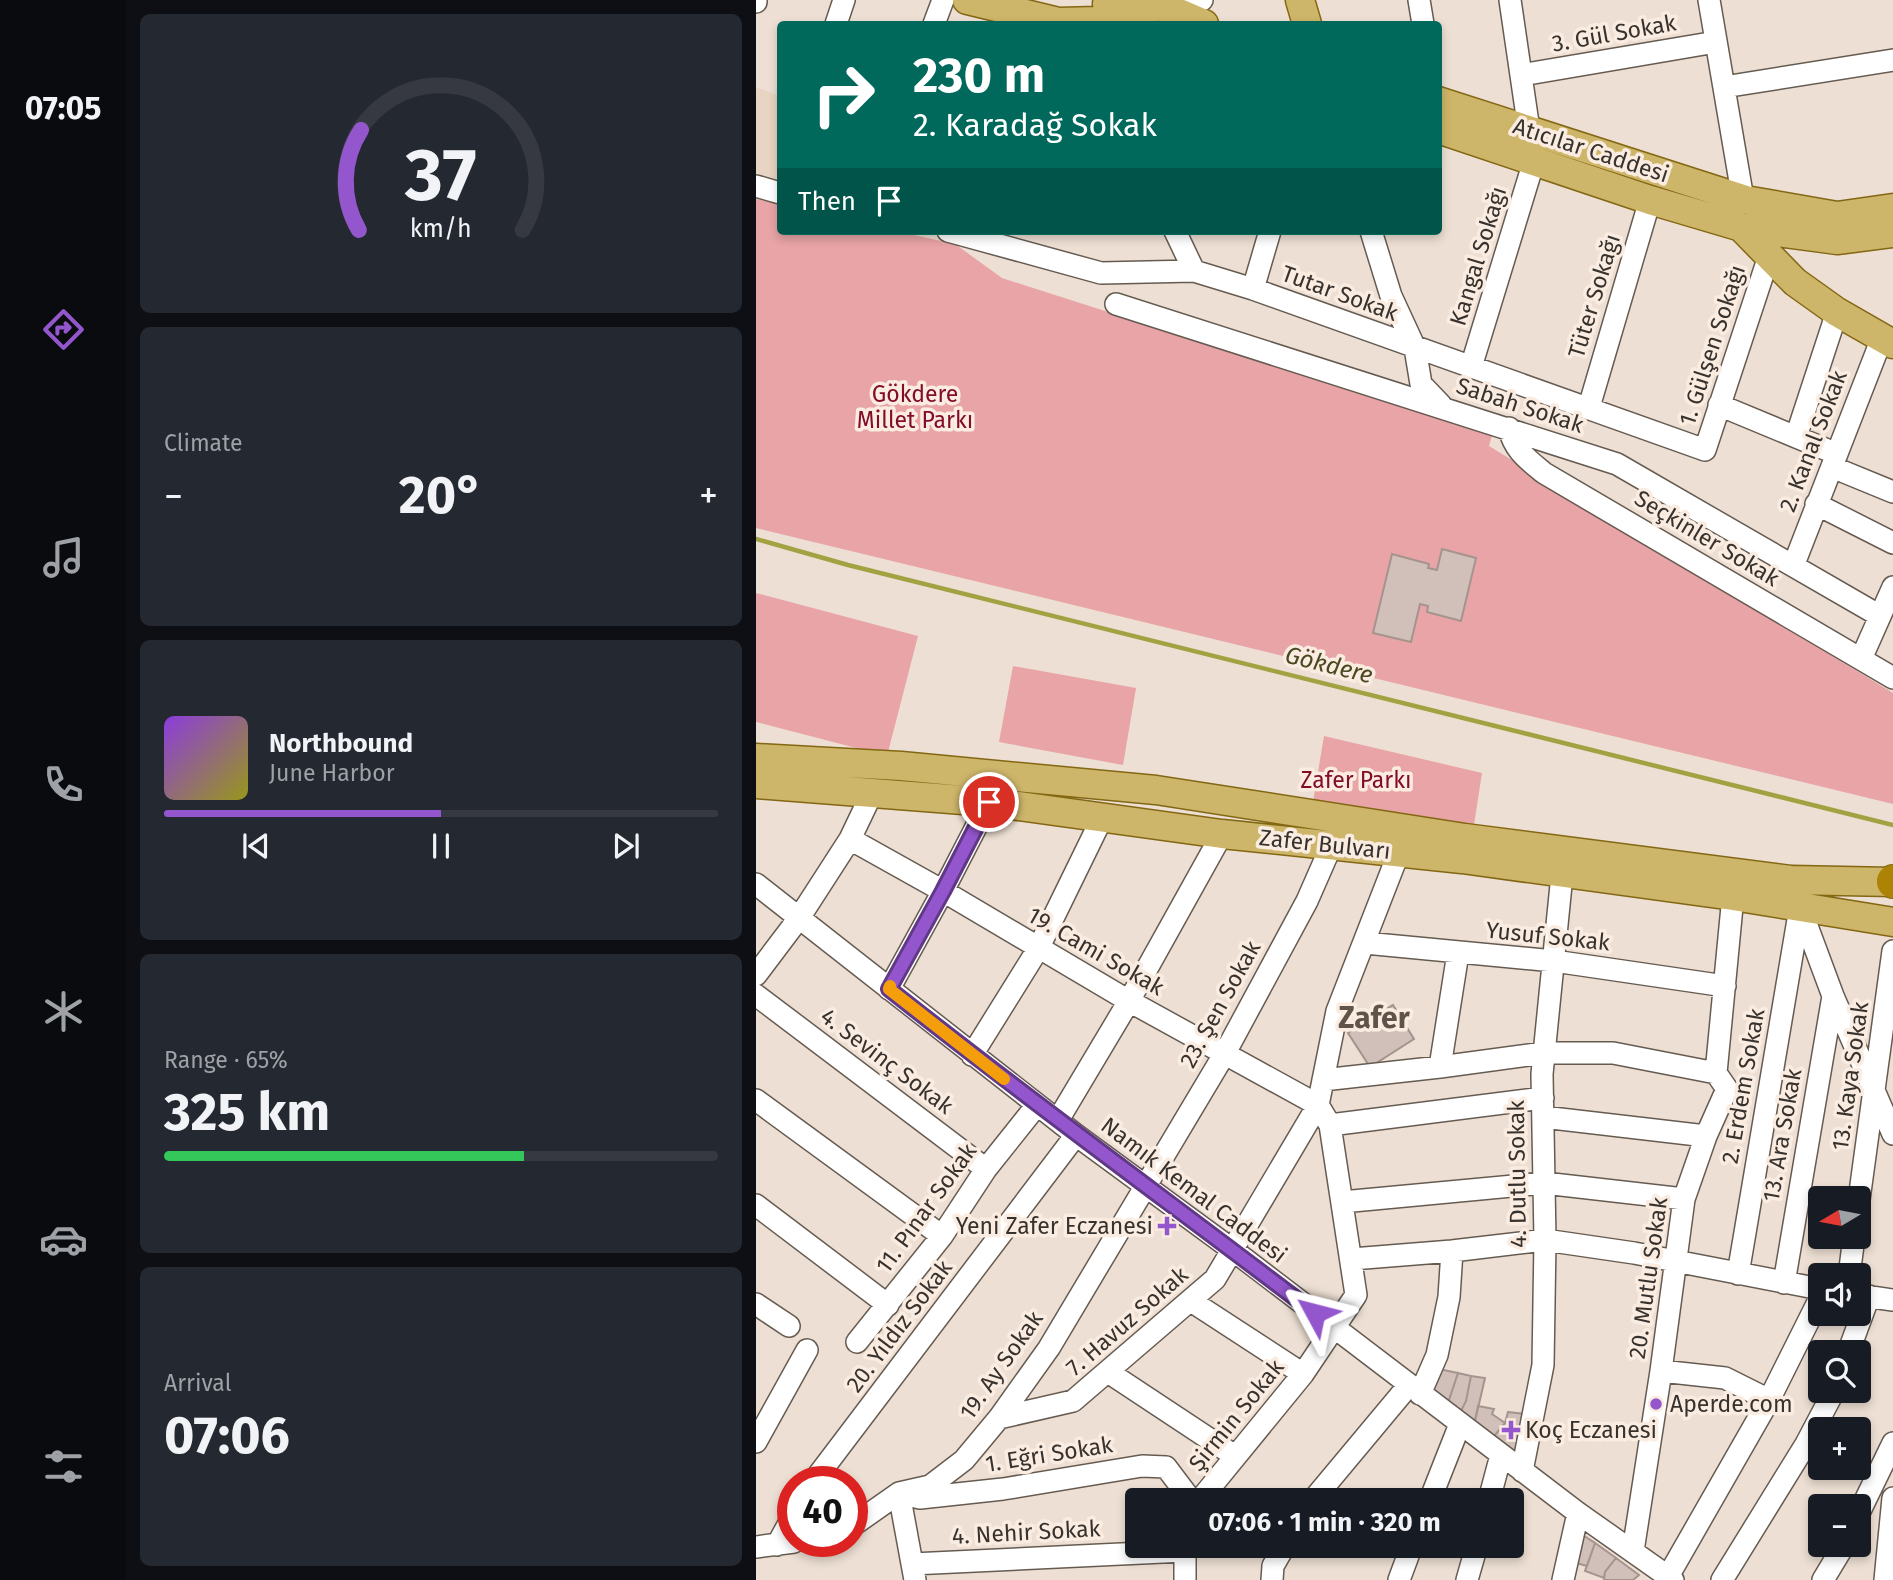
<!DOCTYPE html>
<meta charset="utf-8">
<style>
:root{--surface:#171b24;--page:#242831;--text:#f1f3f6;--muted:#9ea1a6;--line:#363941;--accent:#9456cd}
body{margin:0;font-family:"Fira Sans",sans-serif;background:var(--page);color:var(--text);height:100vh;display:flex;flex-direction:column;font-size:26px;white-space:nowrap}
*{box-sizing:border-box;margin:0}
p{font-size:23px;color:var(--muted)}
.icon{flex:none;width:38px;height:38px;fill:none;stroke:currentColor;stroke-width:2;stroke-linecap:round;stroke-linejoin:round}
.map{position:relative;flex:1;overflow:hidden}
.side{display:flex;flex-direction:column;gap:14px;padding:14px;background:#0d0f14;width:630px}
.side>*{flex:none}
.banner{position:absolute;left:21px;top:21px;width:665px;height:214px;border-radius:7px;box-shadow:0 4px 10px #0003;background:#00695c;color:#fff;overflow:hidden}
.needle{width:46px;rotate:260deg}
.fabs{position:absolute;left:1052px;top:1186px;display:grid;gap:14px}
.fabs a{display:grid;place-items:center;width:63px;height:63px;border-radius:7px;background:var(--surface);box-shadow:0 4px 10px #0003;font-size:35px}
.speed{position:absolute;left:21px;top:1466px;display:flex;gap:14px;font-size:35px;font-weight:700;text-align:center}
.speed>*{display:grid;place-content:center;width:91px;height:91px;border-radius:50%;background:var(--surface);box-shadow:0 4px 10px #0003;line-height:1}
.speed .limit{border:10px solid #d22;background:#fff;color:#111}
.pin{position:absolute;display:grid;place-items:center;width:60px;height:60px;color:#fff;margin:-30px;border:4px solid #fff;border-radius:50%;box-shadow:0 2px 7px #0007}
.me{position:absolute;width:77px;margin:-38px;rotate:308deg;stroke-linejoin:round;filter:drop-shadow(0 0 5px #0008)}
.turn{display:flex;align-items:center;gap:24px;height:147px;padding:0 21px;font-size:32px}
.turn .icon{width:91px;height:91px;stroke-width:2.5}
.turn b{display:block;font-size:49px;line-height:60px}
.then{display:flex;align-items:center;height:66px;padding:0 21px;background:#0003;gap:14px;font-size:26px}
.big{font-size:52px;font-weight:700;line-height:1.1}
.side .card{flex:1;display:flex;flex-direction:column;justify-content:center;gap:10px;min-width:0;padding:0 24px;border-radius:10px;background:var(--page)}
.side .dial{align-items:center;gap:0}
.dial svg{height:182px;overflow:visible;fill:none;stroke:var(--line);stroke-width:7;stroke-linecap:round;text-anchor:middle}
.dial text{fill:var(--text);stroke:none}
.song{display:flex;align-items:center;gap:21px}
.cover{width:84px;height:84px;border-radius:10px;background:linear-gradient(135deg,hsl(270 70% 55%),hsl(60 70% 35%))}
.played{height:7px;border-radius:4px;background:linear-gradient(90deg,var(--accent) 50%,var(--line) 50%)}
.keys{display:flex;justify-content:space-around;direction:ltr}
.heat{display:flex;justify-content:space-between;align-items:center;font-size:38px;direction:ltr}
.charge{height:10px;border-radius:5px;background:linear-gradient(90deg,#34c759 65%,var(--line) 0)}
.trip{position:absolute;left:369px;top:1488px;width:399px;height:70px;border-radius:7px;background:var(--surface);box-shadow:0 4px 10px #0003;font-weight:700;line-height:70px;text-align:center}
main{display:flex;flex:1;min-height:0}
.dock{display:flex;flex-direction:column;width:126px;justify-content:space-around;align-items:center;background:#090b0e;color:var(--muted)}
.dock .icon{width:49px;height:49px}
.dock .on{color:var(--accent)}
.dock b{font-size:32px;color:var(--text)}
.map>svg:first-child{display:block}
.built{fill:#e8d4c3}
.green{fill:#e8a4a7}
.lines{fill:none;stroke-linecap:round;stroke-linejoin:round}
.stream{stroke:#a2a243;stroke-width:4.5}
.building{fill:#d1c0ba;stroke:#a5948e;stroke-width:2}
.minor-casing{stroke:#665b51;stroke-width:24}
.major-casing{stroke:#836713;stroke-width:31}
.highway-casing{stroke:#836713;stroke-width:34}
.minor{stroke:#fff;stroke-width:21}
.major{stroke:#cdb569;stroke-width:28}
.highway{stroke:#ac8305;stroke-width:32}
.route-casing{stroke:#603885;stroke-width:18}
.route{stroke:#9456cd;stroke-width:12}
.slow{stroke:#f59e0b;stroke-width:12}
.poi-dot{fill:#9456cd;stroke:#faece0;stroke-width:2.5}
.labels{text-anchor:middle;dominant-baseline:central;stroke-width:7;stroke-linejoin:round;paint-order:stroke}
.street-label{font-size:23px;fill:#38322e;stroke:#faece0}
.park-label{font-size:23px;fill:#830c29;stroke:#faece0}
.poi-label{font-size:23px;fill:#38322e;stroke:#faece0;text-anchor:start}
.water-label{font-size:24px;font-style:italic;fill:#494921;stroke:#faece0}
.district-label{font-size:30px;font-weight:bold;fill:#60544a;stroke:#faece0}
</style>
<main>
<nav class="dock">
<b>07:05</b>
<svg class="icon on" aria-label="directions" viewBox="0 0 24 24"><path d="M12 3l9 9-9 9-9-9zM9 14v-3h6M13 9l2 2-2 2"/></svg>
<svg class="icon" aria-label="music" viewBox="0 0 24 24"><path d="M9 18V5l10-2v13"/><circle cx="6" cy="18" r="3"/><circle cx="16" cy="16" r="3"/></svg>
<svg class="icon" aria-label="phone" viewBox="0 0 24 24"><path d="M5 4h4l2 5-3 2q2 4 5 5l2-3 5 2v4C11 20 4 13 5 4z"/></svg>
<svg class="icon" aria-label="climate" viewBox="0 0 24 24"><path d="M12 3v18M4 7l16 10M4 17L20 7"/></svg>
<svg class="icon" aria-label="car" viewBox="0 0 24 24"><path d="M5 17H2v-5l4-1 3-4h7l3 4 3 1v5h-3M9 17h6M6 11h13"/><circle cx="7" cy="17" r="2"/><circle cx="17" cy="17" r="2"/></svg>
<svg class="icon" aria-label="filters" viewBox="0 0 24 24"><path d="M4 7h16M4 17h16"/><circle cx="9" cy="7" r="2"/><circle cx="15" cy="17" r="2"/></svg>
</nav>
<section class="side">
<div class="card dial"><svg viewBox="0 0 100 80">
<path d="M14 69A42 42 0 1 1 86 69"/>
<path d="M14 69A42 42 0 0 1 15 25" stroke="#9456cd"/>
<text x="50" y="56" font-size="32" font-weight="700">37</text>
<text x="50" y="72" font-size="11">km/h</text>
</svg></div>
<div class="card"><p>Climate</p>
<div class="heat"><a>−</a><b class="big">20°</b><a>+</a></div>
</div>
<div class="card">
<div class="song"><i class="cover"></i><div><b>Northbound</b><p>June Harbor</p></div></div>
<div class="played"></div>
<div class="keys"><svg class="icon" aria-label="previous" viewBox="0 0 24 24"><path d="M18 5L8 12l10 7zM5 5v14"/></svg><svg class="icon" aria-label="pause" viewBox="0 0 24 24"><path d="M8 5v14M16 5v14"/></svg><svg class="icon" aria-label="next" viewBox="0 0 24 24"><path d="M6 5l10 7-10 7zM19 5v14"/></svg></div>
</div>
<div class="card"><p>Range · 65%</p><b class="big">325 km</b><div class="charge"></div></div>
<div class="card"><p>Arrival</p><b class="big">07:06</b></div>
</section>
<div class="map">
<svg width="1137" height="1580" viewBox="0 0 1137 1580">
<rect width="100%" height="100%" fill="#eddfd3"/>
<path class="built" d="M 0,87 L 24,96 L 24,163 L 20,179 L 0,173 Z"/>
<path class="green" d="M 0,199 L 24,204 L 24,231 L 140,231 L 199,244 L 246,278 L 736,435 L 733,446 L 1137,693 L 1137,804 L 0,528 Z
M 0,593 L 162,636 L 131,756 L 0,722 Z
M 257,666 L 380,688 L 367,765 L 243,742 Z
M 568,736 L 726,773 L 717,831 L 556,808 Z"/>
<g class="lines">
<path class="stream" d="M 0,539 L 92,565 L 1137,825"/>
</g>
<path class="building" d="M 686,549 L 720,558 L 705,621 L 671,612 L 672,606 L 664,604 L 655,642 L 617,633 L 636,554 L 673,564 L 672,568 L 681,570 Z
M 637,1005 L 658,1039 L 614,1067 L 592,1033 Z
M 678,1368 L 702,1373 L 690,1409 L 670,1394 Z
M 702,1373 L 715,1376 L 710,1401 L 702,1417 L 690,1409 Z
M 715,1376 L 729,1378 L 717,1430 L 702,1417 L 710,1401 Z
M 722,1406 L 738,1409 L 736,1414 L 749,1423 L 734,1441 L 717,1430 Z
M 752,1412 L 769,1414 L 760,1460 L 734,1441 L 749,1423 Z
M 822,1532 L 839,1543 L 831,1566 L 813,1561 Z
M 839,1543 L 860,1558 L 849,1572 L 848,1578 L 829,1571 Z
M 860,1558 L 883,1575 L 877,1580 L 848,1580 L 849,1572 Z"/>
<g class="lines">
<defs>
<path id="minor" d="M 663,0 L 667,24
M 754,0 L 773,130
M 953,0 L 987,199
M 0,2 L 0,0
M 408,6 L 446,0
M 80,24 L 88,0
M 178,24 L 187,0
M 765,75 L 960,42
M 968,87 L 1137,60
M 0,186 L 24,193
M 192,231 L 345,273 L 438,271 L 497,289 L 949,450 L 1013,256
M 419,231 L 438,271
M 615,231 L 635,296 L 659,348 L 665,384 L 685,405
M 497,289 L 514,231
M 360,304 L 861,464 L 1124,616
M 715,367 L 778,161
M 963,405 L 1081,454
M 833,407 L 894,200
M 753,428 C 758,450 771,459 788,473 L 1137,678
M 1040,437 L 1081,312
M 1076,467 L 1137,492
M 1060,504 L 1137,543
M 1038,564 L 1126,338
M 1105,659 L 1137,587
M 94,839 L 187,891 L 373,1001 L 562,1105 L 574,1125 L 787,1098
M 0,884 L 320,1135 L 478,1251 L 822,1513 L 917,1580
M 1045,910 L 1077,996 L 1137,1134
M 609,943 L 798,961 L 969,986
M 0,975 L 43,918 L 94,839 L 116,793
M 133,989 L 187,891 L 233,802
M 0,995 L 230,1169
M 216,1055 L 282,949 L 346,818
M 684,1067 L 702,953
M 567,1080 L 684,1067 L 788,1053 L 857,1053 L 960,1073
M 0,1100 L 186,1236
M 787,1117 L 950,1136
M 302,1120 L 373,1001 L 466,834
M 586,1202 L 788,1183 L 928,1199
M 0,1205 L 132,1305
M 1102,1207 L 1137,951
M 596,1259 L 696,1251 L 789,1240 L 878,1253 L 1064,1289
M 982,1274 L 1044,908
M 1093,1276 L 1098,1237
M 1028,1283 L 1077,996
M 1102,1295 L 1137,1300
M 435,1301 L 547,1374
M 0,1304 L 33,1326
M 101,1342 L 186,1236 L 230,1169 L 281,1105
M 1092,1353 L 1113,1296
M 905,1371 L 969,1378 L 1013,1400
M 352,1372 L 479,1456
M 664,1394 L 681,1355 L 693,1297 L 696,1251
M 243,1418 L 317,1401 L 459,1279 L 562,1105 L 581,1011 L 643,852
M 0,1442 L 51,1350
M 766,1471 L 787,1365 L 789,1240 L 786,1074 L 806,875
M 57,1482 L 320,1135
M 444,1500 L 547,1374 L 600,1295 L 574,1125
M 557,1500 L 653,1385
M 674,1500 L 704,1424
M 733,1500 L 745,1455
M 1102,1515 L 1137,1443
M 96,1526 L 143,1493 L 174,1486 L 208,1460 L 243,1418 L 293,1348 L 469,1053 L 551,901 L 576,844
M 21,1545 L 37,1516
M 429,1545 L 429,1580
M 0,1547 L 38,1542
M 877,1551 L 905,1371 L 928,1199 L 950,1136 L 971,1089 L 960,1073 L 977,896
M 156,1564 L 428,1551
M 159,1580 L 143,1493 L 164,1498 L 247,1489 L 386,1466 L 410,1467 L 435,1500
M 516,1580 L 517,1566 L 529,1545
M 643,1580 L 656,1545
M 711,1580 L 721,1545
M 807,1580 L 822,1513
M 910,1580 L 1013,1400 L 1064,1298
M 966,1580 L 1050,1444 L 1078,1391
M 1067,1580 L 1088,1545
M 1129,1580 L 1137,1498"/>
<path id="major" d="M 211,0 L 303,22 L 379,20 L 388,24
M 544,0 L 551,24
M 351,4 C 395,0 409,6 448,24
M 682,101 L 987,199
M 682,129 L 894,200 L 982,226
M 995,201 L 1081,216 L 1137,208
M 986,228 L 1039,282 L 1081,312 L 1137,344
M 991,228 L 1081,240 L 1137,233
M 0,758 L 145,766 L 400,790 L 709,838 L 1035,880 L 1137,882
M 0,784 L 233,802 L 466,834 L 706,859 L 977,896 L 1137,922"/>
<path id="highway" d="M 1137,882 L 1137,881"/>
</defs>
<use href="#minor" class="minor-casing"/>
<use href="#major" class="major-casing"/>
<use href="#highway" class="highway-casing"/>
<use href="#minor" class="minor"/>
<use href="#major" class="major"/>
<use href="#highway" class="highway"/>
</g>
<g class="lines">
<defs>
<path id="route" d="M 233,802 L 187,891 L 133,989 C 273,1100 417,1205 559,1313"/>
</defs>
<use href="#route" class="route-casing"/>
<use href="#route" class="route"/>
<path class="slow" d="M 134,986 L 133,989 L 248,1079"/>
</g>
<g class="poi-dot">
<path d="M407.5 1215.5h7v7h7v7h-7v7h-7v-7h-7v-7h7z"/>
<circle cx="900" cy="1404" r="7"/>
<path d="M751.5 1419.5h7v7h7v7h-7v7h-7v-7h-7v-7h7z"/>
</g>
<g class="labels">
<g class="street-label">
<text transform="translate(858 33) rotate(-10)">3. Gül Sokak</text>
<text transform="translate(835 150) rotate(18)">Atıcılar Caddesi</text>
<text transform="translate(722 256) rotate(-73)">Kangal Sokağı</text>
<text transform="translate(584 293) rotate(20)">Tutar Sokak</text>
<text transform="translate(838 296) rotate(-73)">Tüter Sokağı</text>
<text transform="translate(956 345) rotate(-72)">1. Gülşen Sokağı</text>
<text transform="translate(764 405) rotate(18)">Sabah Sokak</text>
<text transform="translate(1057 441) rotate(-69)">2. Kanal Sokak</text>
<text transform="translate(951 538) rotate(31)">Seçkinler Sokak</text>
<text transform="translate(569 844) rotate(6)">Zafer Bulvarı</text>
<text transform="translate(792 936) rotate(6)">Yusuf Sokak</text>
<text transform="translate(340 951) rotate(30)">19. Cami Sokak</text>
<text transform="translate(464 1004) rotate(-61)">23. Şen Sokak</text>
<text transform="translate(131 1061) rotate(37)">4. Sevinç Sokak</text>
<text transform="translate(1094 1076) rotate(-82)">13. Kaya Sokak</text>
<text transform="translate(987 1086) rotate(-80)">2. Erdem Sokak</text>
<text transform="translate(1026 1135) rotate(-80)">13. Ara Sokak</text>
<text transform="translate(761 1174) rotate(-91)">4. Dutlu Sokak</text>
<text transform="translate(438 1190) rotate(37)">Namık Kemal Caddesi</text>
<text transform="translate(170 1208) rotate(-54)">11. Pınar Sokak</text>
<text transform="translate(892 1278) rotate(-82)">20. Mutlu Sokak</text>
<text transform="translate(371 1321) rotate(-41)">7. Havuz Sokak</text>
<text transform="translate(143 1326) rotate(-53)">20. Yıldız Sokak</text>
<text transform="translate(245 1365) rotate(-55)">19. Ay Sokak</text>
<text transform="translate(480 1415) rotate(-51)">Şirmin Sokak</text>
<text transform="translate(293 1454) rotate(-9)">1. Eğri Sokak</text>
<text transform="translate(270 1532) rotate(-3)">4. Nehir Sokak</text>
</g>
<g class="park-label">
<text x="159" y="394">Gökdere<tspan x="159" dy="26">Millet Parkı</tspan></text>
<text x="600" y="780">Zafer Parkı</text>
</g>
<g class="poi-label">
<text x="397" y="1226" text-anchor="end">Yeni Zafer Eczanesi</text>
<text x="914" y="1404">Aperde.com</text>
<text x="769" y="1430">Koç Eczanesi</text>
</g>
<g class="water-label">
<text transform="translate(573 665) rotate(14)">Gökdere</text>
</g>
<g class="district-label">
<text x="618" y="1018">Zafer</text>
</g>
</g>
</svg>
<div class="fabs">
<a><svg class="needle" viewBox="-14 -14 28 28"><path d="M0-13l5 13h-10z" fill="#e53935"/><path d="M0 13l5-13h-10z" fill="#9ea1a6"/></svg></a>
<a><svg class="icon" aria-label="sound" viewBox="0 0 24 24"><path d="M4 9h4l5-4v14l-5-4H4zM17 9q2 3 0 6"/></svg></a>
<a><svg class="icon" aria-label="search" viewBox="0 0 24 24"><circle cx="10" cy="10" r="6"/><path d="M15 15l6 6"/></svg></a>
<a>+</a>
<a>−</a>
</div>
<div class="speed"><div class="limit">40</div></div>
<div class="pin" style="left:233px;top:802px;background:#d93025"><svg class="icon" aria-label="arrive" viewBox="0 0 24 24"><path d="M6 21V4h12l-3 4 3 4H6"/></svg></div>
<svg class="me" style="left:559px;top:1313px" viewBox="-20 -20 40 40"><path d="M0-17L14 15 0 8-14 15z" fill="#9456cd" stroke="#fff" stroke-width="4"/></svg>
<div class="trip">07:06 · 1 min · 320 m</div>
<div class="banner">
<div class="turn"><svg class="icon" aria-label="right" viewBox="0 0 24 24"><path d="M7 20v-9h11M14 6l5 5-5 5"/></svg><div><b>230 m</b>2. Karadağ Sokak</div></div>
<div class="then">Then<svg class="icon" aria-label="arrive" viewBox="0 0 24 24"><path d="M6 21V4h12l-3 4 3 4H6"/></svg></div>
</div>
</div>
</main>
